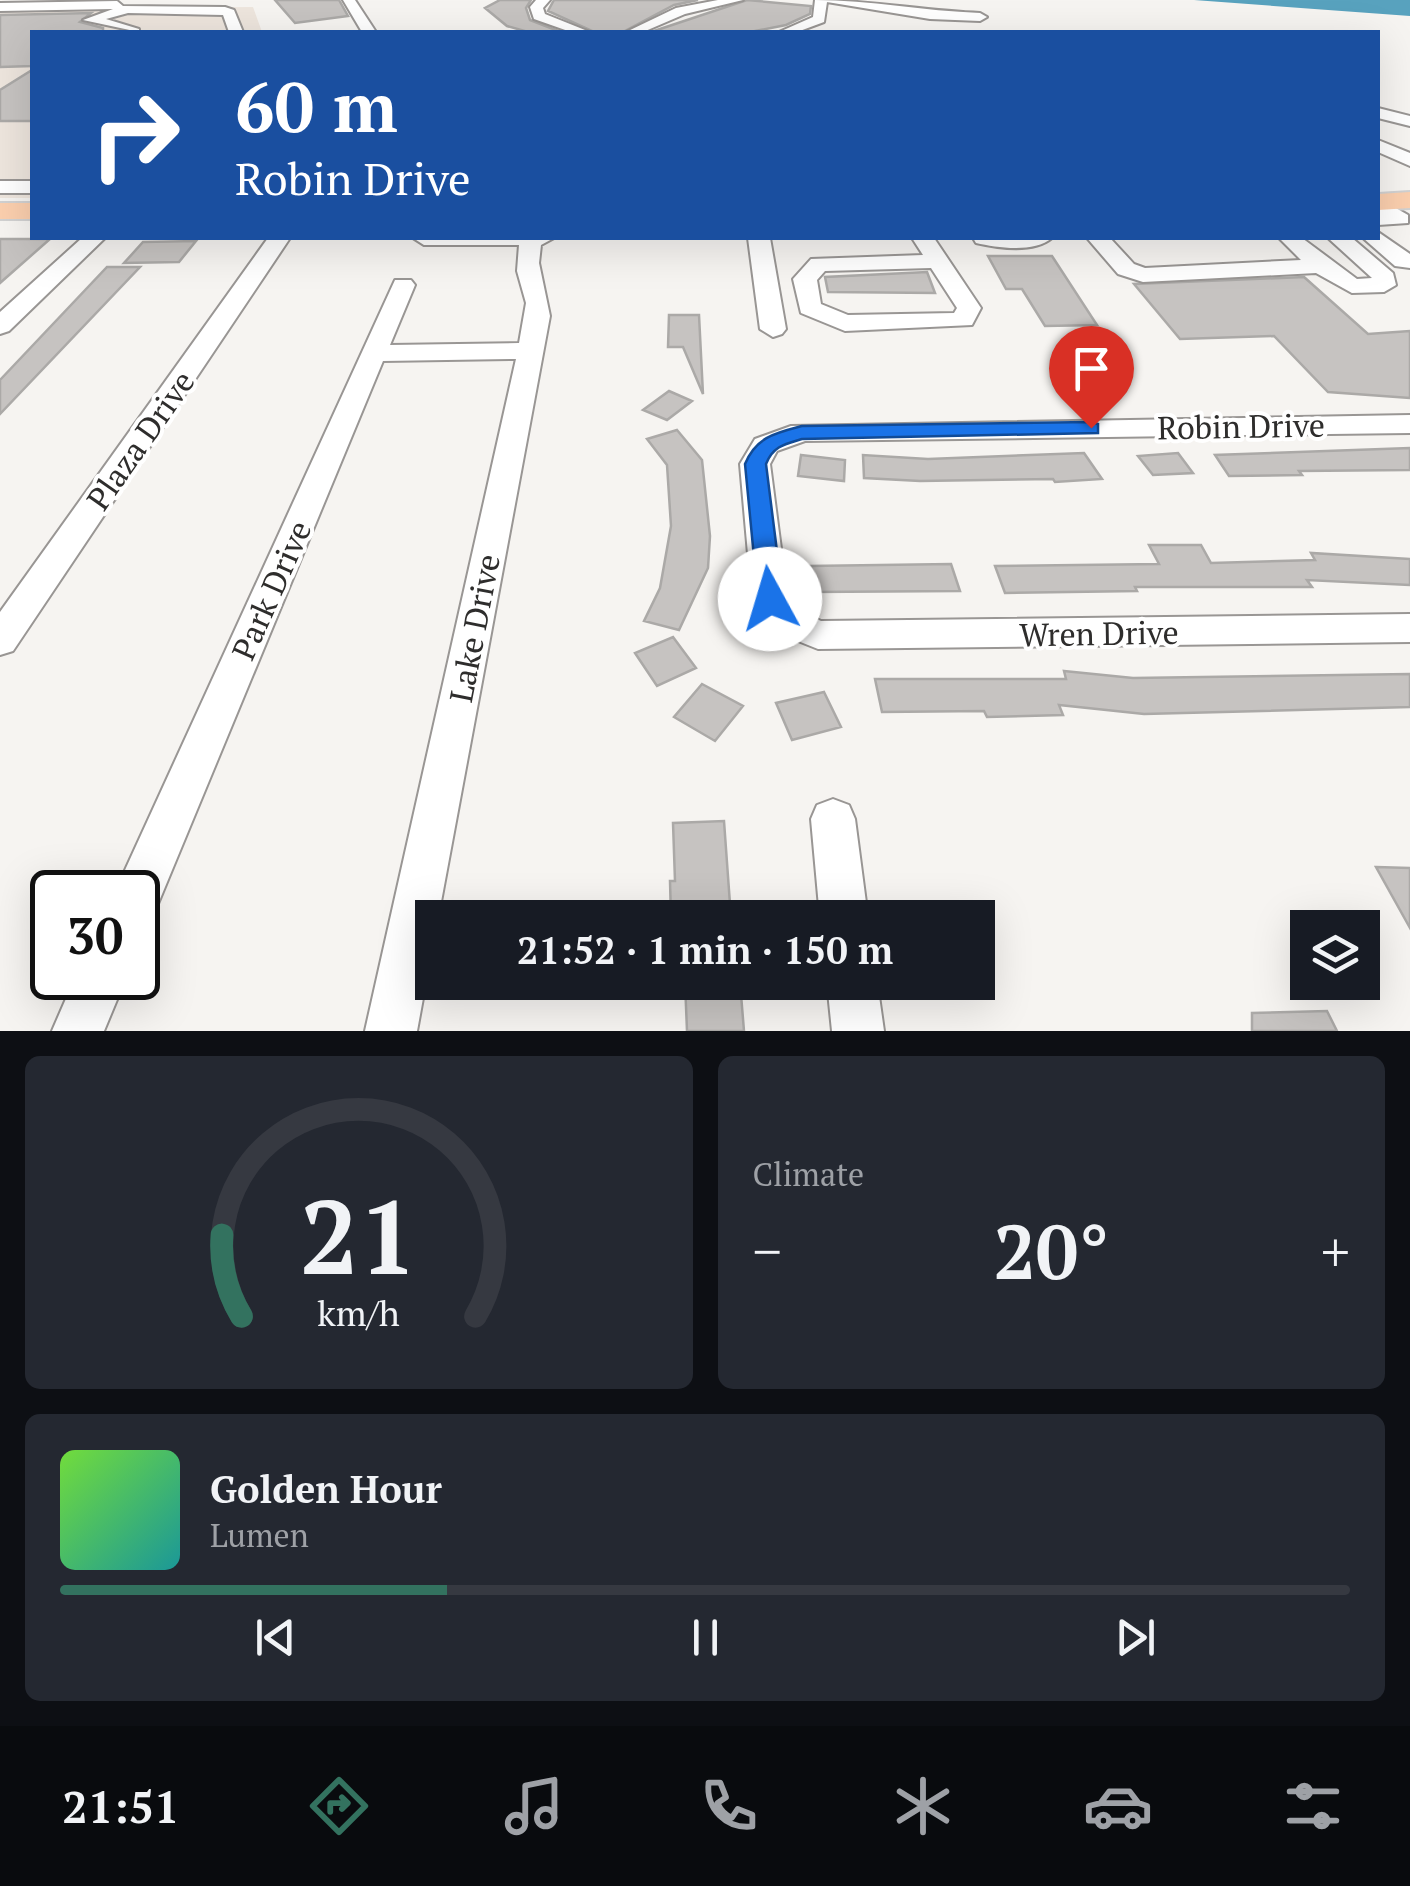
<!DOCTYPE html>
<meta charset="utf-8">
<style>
:root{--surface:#171b24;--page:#242831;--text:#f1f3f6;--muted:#9ea1a6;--line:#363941;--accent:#33725f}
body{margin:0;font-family:"PT Serif",serif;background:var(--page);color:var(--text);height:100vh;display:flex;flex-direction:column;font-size:38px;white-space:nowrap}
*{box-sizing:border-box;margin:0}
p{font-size:32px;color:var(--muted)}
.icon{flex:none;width:55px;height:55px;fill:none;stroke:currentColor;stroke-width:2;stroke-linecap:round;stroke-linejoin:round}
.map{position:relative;height:1031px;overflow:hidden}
.side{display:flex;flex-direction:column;gap:25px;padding:25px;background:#0d0f14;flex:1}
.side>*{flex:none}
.top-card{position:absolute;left:30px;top:30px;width:1350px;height:210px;border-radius:0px;box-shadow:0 10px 40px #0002;background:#1a4fa0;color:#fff;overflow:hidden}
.fabs{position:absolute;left:1290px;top:910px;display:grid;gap:20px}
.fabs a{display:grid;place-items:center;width:90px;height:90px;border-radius:0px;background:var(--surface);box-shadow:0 10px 40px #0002;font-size:50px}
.speed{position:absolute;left:30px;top:870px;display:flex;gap:20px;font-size:50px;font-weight:700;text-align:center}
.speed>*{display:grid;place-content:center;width:130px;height:130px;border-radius:50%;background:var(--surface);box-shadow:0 10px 40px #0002;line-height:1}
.speed .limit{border:5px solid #111;border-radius:15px;background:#fff;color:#111}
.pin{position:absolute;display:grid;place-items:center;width:85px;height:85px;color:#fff;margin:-102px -42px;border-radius:50% 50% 50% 0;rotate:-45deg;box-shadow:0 0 10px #0007}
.pin .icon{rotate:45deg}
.me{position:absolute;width:110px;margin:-55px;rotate:354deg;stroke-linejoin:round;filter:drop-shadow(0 0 8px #0008)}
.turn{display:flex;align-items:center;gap:35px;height:210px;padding:0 40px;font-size:45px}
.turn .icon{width:130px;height:130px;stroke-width:2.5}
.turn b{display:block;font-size:70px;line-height:85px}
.big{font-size:75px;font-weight:700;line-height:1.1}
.side .card{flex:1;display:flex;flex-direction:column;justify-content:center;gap:15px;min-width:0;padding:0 35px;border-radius:15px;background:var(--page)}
.side .dial{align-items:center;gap:0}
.dial svg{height:260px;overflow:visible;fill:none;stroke:var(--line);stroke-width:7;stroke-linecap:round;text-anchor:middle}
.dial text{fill:var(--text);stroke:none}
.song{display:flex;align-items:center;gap:30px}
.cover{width:120px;height:120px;border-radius:15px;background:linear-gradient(135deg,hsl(100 70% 55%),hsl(180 70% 35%))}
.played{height:10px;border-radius:5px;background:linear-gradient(90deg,var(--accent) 30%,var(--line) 30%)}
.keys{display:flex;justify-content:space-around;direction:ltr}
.heat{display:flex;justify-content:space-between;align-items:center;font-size:55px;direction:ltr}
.side .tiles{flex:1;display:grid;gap:25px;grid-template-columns:1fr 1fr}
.card:last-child{grid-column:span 2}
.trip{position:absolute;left:415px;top:900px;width:580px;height:100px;border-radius:0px;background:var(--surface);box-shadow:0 10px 40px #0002;font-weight:700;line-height:100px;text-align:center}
.tabs{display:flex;height:160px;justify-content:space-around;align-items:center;background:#090b0e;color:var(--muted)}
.tabs .icon{width:70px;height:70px}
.tabs .current{color:var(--accent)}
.tabs b{font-size:45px;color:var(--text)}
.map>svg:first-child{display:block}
.built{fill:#ede5dd}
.water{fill:#58a2be}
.building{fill:#c6c3c1;stroke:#aba9a7;stroke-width:2.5}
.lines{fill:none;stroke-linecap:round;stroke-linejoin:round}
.minor-casing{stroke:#999694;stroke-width:4}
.major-casing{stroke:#d1d1d1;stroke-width:4}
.minor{fill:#fff;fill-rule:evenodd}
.major{fill:#fbcfae;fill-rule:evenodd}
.route{fill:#1a73e8;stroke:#114b97;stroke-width:2.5}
.labels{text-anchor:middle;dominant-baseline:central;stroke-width:8;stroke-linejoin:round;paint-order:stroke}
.street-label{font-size:32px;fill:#2e2d2c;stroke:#fff}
</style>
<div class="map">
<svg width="1410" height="1031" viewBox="0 0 1410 1031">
<rect width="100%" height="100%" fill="#f6f4f1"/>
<path class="built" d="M 253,7 L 262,32 L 32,32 L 32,198 L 0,198 L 0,8 Z"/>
<path class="water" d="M 1194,0 L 1410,0 L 1410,16 Z"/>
<path class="building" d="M 275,0 L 339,0 L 348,16 L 295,23 Z
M 500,0 L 531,0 L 526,8 L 530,20 L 561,32 L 528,32 L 507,26 L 485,8 Z
M 554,0 L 698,0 L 674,5 L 623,32 L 594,32 L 548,11 Z
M 747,0 L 811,6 L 810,14 L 786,25 L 750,32 L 651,32 Z
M 91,13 L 80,22 L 103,28 L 103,32 L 32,32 L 32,66 L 0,67 L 0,15 Z
M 32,70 L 32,121 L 0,121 L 0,90 Z
M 0,239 L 50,239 L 0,283 Z
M 196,241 L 179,262 L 124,263 L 143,242 Z
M 988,256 L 1052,256 L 1097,325 L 1045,326 L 1022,289 L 1006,289 Z
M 107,267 L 140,267 L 0,414 L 0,380 Z
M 927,272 L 935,293 L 828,292 L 825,277 Z
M 1304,277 L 1368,334 L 1410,331 L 1410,398 L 1328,392 L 1274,336 L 1180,339 L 1134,284 Z
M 669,315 L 699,315 L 703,394 L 683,347 L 668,347 Z
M 669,391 L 692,401 L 667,420 L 643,410 Z
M 677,430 L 702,460 L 710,536 L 708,568 L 679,630 L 644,621 L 660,588 L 671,526 L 667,465 L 647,439 Z
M 1410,448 L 1410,470 L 1299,471 L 1302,475 L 1229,476 L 1215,455 Z
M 1084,453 L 1102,479 L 1055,482 L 1053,479 L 920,481 L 864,478 L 863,455 L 928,459 Z
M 1178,453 L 1193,473 L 1153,475 L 1138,456 Z
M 801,455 L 845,460 L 844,481 L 798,476 Z
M 1149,545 L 1201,545 L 1211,563 L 1315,560 L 1311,553 L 1410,559 L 1410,585 L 1307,580 L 1312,587 L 1135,587 L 1137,591 L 1005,593 L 995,566 L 1159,564 Z
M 951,564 L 960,591 L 812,592 L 809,566 Z
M 673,637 L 696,668 L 657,686 L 635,653 Z
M 1064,671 L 1133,678 L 1410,674 L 1410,707 L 1144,714 L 1059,705 L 1063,715 L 987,717 L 984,711 L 882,712 L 875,679 L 1066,679 Z
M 702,684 L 743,706 L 715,741 L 674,717 Z
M 824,692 L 841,727 L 792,740 L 776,703 Z
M 724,821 L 731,918 L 671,918 L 670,881 L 675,881 L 673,823 Z
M 1376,867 L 1410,868 L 1410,928 Z
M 685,982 L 740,982 L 744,1031 L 687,1031 Z
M 1327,1011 L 1337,1031 L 1252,1031 L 1252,1013 Z"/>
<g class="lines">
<defs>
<path id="minor" d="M 343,0 L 355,0 L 376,32 L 362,32 Z
M 536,0 L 550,0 L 543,8 L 545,14 L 590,32 L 571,32 L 534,19 L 530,7 Z
M 718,0 L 743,0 L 685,14 L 643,32 L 626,32 L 676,8 Z
M 815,0 C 870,0 924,11 980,13 L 987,17 L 980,21 L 930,19 L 827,2 L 824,22 L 797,32 L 779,32 L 813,17 Z
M 117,1 L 123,6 L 225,7 L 234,10 L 243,32 L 229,32 L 223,15 L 128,13 L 106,19 L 139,29 L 139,32 L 83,20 L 113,9 L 0,11 L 0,3 Z
M 1378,108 L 1410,116 L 1410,126 L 1378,118 Z
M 1378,140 L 1410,153 L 1410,166 L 1378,152 Z
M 0,181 L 32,181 L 32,193 L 0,193 Z
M 1378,198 L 1408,215 L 1408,223 L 1378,225 Z
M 1378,232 L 1410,254 L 1410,268 L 1395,266 L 1363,238 L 1378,238 Z
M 82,238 L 105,238 L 9,331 L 0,334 L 0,312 Z
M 268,238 L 290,238 L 13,651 L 0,655 L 0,612 Z
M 413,238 L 554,238 L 541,245 L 539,263 L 550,316 L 438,918 L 432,918 L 432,949 L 417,1031 L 365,1031 L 516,359 L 383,361 L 155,911 L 138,918 L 138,892 L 115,892 L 395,280 L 411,280 L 415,285 L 390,345 L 519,343 L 526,303 L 517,271 L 519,245 L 424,245 Z
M 748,238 L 770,238 L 786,329 L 782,334 L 773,337 L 760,329 Z
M 912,238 L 934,238 L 981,308 L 972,325 L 845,331 L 801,313 L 793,279 L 811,259 L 923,255 ZM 931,268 L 957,308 L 954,313 L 848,315 L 821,304 L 817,280 L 825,271 Z
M 973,238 L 1052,238 C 1034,253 998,248 976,243 Z
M 1087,238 L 1110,238 L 1134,264 L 1145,268 L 1301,260 L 1279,238 L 1302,238 L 1357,279 L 1372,278 L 1328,238 L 1352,238 L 1393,273 L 1396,285 L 1384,292 L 1352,293 L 1316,273 L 1143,282 L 1118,274 Z
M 1410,415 L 1410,433 L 805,441 L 777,451 L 770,464 L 787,595 L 804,613 L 821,621 L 1410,614 L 1410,642 L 818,649 L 778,633 L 752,599 L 740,464 L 755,439 L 791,426 Z
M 833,799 L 849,805 L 855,819 L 868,918 L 820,918 L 811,819 L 817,805 Z
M 75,978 L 126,978 L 104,1031 L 52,1031 Z
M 827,982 L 877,982 L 884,1031 L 832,1031 Z"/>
<path id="major" d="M 1410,192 L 1410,208 L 1378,210 L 1378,194 Z
M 0,203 L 32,203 L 32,219 L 0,219 Z"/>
</defs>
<use href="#minor" class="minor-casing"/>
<use href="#major" class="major-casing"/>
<use href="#minor" class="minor"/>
<use href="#major" class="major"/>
</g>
<path class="route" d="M 1091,422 L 1098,424 L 1098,433 L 802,439 C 785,444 773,446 766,464 L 783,599 L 779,606 L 761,606 L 758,599 L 745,464 C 756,437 775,433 802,426 Z"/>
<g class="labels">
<g class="street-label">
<text transform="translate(1241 426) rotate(-1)">Robin Drive</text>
<text transform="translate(140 440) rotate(-55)">Plaza Drive</text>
<text transform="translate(271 590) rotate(-66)">Park Drive</text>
<text transform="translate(474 628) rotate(-79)">Lake Drive</text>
<text transform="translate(1099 633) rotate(-1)">Wren Drive</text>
</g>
</g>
</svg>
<div class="fabs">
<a><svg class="icon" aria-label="layers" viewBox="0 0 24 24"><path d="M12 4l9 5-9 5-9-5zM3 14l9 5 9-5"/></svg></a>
</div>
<div class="speed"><div class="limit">30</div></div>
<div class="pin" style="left:1091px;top:428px;background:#d93025"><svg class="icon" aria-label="arrive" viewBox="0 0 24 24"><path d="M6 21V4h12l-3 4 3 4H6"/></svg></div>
<svg class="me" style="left:770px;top:599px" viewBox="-20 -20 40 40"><circle r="19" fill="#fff"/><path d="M0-13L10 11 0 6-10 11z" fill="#1a73e8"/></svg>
<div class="trip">21:52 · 1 min · 150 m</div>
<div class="top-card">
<div class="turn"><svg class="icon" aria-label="right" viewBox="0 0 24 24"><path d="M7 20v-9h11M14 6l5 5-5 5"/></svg><div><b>60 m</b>Robin Drive</div></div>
</div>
</div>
<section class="side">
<div class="tiles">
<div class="card dial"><svg viewBox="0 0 100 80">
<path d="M14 69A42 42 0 1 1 86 69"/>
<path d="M14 69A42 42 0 0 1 8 44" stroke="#33725f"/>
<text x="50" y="56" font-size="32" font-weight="700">21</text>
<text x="50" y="72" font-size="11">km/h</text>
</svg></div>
<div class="card"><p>Climate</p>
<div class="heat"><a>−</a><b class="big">20°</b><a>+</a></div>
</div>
<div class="card">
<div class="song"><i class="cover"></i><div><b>Golden Hour</b><p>Lumen</p></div></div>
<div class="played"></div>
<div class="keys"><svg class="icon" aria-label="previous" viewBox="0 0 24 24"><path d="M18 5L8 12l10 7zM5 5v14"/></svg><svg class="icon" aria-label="pause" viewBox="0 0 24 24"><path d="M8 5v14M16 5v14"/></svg><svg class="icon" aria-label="next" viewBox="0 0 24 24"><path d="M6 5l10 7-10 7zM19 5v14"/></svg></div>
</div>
</div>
</section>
<nav class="tabs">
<b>21:51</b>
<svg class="icon current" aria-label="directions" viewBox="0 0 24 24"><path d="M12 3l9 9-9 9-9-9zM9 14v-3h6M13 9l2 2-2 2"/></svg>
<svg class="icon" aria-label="music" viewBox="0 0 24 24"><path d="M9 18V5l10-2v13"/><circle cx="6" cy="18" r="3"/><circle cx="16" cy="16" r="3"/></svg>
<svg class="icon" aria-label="phone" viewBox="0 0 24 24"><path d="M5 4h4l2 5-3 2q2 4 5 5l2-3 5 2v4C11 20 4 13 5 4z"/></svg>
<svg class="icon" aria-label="climate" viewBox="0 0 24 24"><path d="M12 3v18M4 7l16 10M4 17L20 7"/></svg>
<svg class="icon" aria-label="car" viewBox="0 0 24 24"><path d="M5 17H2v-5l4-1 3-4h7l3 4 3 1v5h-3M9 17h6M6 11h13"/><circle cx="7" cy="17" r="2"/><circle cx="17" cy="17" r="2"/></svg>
<svg class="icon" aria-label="filters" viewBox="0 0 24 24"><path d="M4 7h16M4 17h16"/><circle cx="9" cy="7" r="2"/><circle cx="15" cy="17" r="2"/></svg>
</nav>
